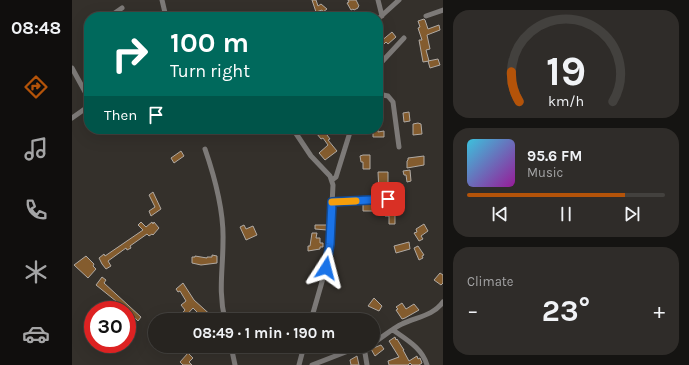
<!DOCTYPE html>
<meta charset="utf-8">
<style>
:root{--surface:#272420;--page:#2f2c29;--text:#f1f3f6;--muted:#a4a4a5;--line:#43413e;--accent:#b45309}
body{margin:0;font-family:Karla,sans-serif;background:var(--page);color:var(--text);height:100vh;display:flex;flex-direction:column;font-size:15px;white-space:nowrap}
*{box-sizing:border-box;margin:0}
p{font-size:13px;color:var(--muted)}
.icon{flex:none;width:22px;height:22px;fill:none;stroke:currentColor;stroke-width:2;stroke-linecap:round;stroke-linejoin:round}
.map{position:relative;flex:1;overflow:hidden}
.details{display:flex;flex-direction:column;gap:10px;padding:10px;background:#151412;width:246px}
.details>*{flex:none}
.hud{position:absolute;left:12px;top:12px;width:299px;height:122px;border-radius:16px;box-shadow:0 4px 16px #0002,0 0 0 1px var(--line);background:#00695c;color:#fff;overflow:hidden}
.speed{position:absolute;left:12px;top:301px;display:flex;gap:8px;font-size:20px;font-weight:700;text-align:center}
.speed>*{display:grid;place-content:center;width:52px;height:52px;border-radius:50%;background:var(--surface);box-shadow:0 4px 16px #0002,0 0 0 1px var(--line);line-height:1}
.speed .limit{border:6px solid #d22;background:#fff;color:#111}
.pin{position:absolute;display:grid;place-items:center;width:34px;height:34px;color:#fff;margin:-17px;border-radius:8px;box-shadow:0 2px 6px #0006}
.me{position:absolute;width:44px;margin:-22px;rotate:9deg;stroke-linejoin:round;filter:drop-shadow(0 0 3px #0008)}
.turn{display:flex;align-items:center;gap:14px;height:84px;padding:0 20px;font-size:18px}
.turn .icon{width:52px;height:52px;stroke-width:2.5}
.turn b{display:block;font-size:28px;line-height:34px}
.then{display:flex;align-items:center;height:38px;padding:0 20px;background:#0003;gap:8px;font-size:15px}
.big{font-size:30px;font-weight:700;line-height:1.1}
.details .card{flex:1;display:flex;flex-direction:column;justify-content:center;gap:6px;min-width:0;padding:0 14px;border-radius:16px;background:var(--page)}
.details .dial{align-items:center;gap:0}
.dial svg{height:104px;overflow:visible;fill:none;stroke:var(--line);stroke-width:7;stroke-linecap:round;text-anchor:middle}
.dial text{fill:var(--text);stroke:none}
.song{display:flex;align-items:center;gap:12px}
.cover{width:48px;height:48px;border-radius:6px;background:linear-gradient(135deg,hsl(190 70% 55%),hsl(300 70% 35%))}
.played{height:4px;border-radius:2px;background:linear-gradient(90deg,var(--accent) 80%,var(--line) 80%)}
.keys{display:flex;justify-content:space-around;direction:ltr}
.heat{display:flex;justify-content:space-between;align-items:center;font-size:22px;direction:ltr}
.trip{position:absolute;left:76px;top:313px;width:232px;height:40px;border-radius:20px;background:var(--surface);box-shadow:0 4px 16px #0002,0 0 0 1px var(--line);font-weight:700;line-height:40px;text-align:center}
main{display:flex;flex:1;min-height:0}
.dock{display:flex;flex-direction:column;width:72px;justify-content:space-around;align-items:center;background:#100e0d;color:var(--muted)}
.dock .icon{width:28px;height:28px}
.dock .active{color:var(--accent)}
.dock b{font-size:18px;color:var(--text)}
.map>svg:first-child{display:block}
.building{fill:#845c2e;stroke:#b0aaa4}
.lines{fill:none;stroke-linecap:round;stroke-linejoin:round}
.street{stroke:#7d7a78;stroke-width:5}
.route-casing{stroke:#114b97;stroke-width:10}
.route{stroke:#1a73e8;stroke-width:7}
.slow{stroke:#f59e0b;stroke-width:7}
</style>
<main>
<nav class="dock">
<b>08:48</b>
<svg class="icon active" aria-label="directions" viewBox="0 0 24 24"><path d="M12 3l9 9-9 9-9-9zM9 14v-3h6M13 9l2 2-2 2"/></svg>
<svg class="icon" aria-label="music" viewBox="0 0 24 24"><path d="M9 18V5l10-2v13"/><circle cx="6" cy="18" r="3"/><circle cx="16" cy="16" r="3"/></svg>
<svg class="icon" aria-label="phone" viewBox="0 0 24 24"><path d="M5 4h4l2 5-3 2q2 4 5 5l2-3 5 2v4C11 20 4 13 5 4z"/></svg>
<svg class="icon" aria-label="climate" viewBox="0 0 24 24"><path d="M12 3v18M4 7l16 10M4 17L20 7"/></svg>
<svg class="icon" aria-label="car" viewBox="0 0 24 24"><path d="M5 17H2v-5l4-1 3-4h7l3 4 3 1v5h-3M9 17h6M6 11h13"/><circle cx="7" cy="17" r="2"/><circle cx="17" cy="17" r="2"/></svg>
</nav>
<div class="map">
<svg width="371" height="365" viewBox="0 0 371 365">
<rect width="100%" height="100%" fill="#34302b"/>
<path class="building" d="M 240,0 L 244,0 L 246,6 L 249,4 L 255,9 L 251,12 L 250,10 L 244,12 Z
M 276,0 L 284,0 L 287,6 L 286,7 L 286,8 L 282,10 L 281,9 L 279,10 L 275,3 L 277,2 Z
M 352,19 L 353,20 L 356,29 L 367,25 L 368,30 L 355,35 L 358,49 L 354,50 L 357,61 L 351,62 L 347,40 L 350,40 L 346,28 L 348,27 L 346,21 Z
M 320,32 L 324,37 L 316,44 L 314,42 L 310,46 L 308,42 Z
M 366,59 L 368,65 L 358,68 L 356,61 Z
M 337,112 L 338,121 L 332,122 L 331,113 Z
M 346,123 L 349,124 L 350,134 L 341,135 L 341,124 Z
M 244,129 L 252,129 L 256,134 L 255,135 L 258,139 L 256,140 L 265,151 L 253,160 L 247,153 L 256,145 L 251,138 L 249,139 L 245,134 L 247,133 Z
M 306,130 L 306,132 L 312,131 L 312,137 L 301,137 L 301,131 Z
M 109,151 L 112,156 L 102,163 L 99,158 Z
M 291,155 L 298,155 L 298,169 L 291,169 L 291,162 L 289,162 L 288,156 Z
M 352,156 L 352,165 L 335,168 L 335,161 L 336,160 L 336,158 Z
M 338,170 L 339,181 L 335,182 L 334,175 L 332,175 L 331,171 Z
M 306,172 L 316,172 L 316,195 L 308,195 L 308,192 L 307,192 Z
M 81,192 L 89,209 L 79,216 L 77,211 L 83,207 L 77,195 Z
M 307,203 L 307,211 L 291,211 L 291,204 Z
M 316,208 L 323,210 L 323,224 L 317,224 L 317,216 L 313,216 L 313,210 L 317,210 Z
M 69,222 L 74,227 L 80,222 L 81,224 L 82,222 L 87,228 L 81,235 L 80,234 L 77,236 L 75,234 L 58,246 L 59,248 L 55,250 L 54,248 L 36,261 L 39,266 L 34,269 L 30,264 L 27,258 L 32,254 L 33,256 L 71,230 L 66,225 Z
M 352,224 L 356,231 L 349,236 L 351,239 L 347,241 L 342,233 L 345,232 L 344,229 Z
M 172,225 L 174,229 L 181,226 L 185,235 L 174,240 L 168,227 Z
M 243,225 L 255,225 L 255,230 L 243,229 Z
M 240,233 L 245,233 L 244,238 L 248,238 L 248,243 L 251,243 L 251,247 L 248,247 L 248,249 L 236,251 L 236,246 L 238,246 Z
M 337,242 L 338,249 L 324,253 L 322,246 Z
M 346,246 L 352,255 L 350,256 L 351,258 L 347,260 L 342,248 Z
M 140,255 L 145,256 L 145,263 L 129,265 L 120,263 L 120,257 L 123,257 L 123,256 L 135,258 L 135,257 L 140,257 Z
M 14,256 L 22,264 L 21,266 L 24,269 L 16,278 L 2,265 Z
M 368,273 L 371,275 L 371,283 L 369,285 L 362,280 Z
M 30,277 L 34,280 L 32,283 L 69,317 L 66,321 L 55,310 L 24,285 Z
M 111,283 L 122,300 L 142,318 L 140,320 L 133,320 L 121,308 L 110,320 L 104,320 L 113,310 L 109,305 L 114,301 L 108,291 L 106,292 L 104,289 Z
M 302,298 L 310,306 L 307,311 L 296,306 Z
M 330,303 L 334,309 L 342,304 L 347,310 L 333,318 L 330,319 L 324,310 L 326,309 L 324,307 Z
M 323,337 L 324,340 L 325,339 L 330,347 L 332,350 L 331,350 L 337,361 L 345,356 L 346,359 L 348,358 L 350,363 L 347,365 L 340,365 L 338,363 L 336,365 L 317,365 L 316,361 L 327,357 L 317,341 Z
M 309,345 L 312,349 L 303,356 L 299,349 Z
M 116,353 L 121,358 L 117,362 L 120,365 L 111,365 L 108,362 Z
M 285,356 L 287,365 L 279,365 L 278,360 Z"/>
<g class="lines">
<path class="street" d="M 90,0 L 94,17
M 306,0 L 310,16
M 354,16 L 371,10
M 37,17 L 50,8
M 306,19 L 327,0
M 306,66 L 332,38
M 0,68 L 17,99
M 306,94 L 316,96 L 321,102 L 327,147
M 0,118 L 17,106
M 221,129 L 239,156 L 258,176 L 261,185 L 258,244 L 254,268 L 239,320
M 133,149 C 143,178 152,210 151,241 C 151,270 146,291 153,320
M 260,180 L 264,177 L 279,129
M 260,202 L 330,198
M 321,330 C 335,340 350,348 355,365
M 301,343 C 311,337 321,328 330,324 C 344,317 361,316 371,302
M 159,346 L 163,365
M 292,347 L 295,365
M 227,365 L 232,346
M 240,365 L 284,348 L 294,346"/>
</g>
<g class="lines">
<defs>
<path id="route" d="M 254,268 L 258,244 L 260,202 L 316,199"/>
</defs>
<use href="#route" class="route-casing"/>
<use href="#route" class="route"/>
<path class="slow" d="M 260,202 L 284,201"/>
</g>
</svg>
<div class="speed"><div class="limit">30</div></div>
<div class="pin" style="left:316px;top:199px;background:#d93025"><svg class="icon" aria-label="arrive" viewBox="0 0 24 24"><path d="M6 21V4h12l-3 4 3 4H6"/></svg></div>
<svg class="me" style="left:254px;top:268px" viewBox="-20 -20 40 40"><path d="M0-17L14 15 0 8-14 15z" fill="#1a73e8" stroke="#fff" stroke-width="4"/></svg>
<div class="trip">08:49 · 1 min · 190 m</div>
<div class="hud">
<div class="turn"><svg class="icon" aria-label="right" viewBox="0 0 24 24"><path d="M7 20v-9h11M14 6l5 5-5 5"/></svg><div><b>100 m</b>Turn right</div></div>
<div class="then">Then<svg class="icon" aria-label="arrive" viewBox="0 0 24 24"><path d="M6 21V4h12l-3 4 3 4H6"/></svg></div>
</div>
</div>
<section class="details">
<div class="card dial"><svg viewBox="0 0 100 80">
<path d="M14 69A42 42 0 1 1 86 69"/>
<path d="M14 69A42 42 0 0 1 8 46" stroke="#b45309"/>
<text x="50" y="56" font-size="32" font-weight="700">19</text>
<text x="50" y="72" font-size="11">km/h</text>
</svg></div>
<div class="card">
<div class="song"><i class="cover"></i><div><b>95.6 FM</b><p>Music</p></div></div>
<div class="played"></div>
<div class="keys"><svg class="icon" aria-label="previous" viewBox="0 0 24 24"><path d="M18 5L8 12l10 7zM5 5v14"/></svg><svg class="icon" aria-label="pause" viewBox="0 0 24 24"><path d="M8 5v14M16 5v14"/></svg><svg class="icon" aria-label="next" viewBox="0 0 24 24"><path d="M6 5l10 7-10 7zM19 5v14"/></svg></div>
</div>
<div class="card"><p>Climate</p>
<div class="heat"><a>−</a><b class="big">23°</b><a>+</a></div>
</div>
</section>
</main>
